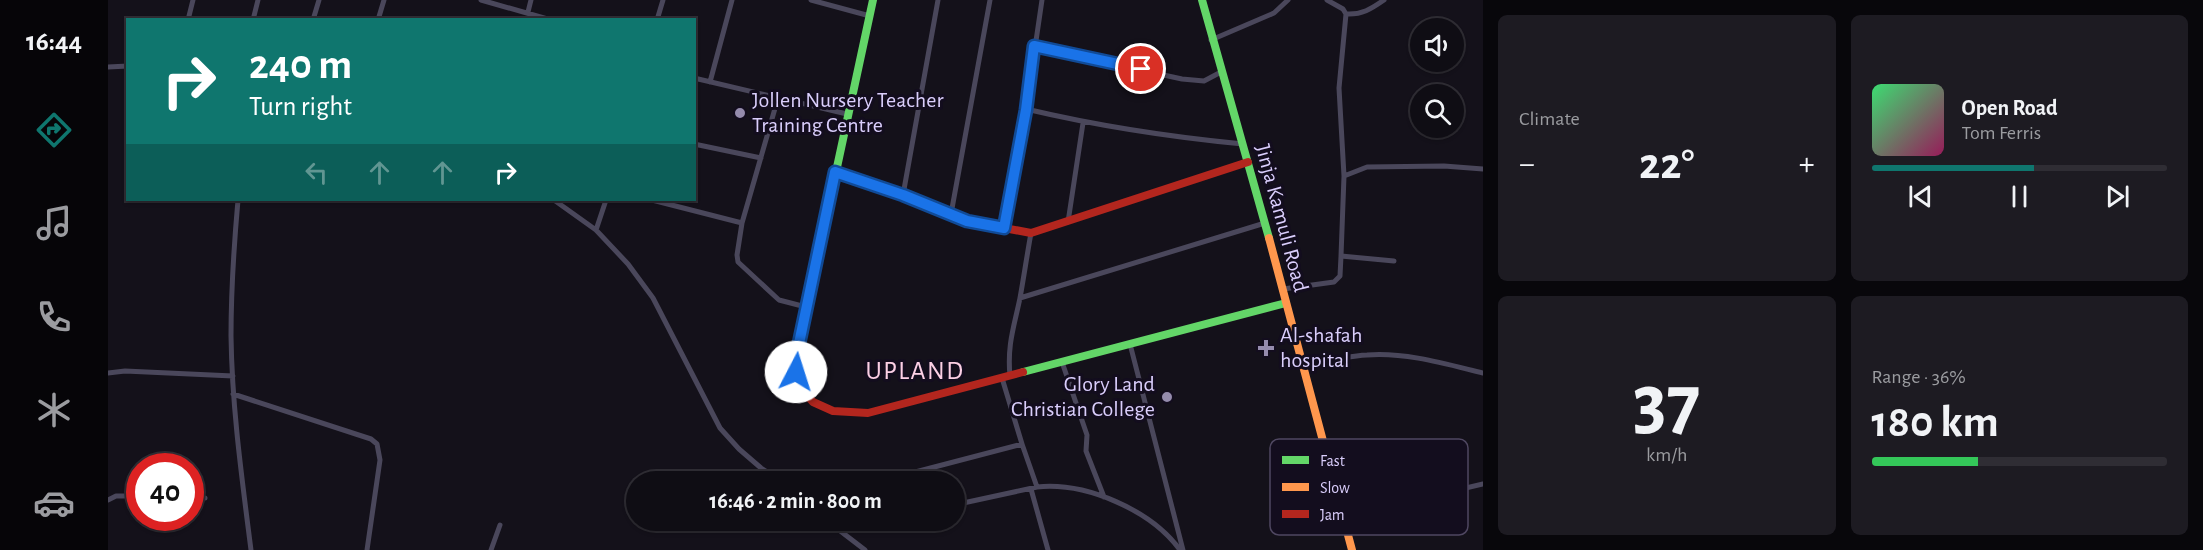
<!DOCTYPE html>
<meta charset="utf-8">
<style>
:root{--surface:#0f0d14;--page:#1d1b22;--text:#f1f3f6;--muted:#9b9ca0;--line:#2f2d34;--accent:#0f766e}
body{margin:0;font-family:"Alegreya Sans",sans-serif;background:var(--page);color:var(--text);height:100vh;display:flex;flex-direction:column;font-size:22px;white-space:nowrap}
*{box-sizing:border-box;margin:0}
p{font-size:20px;color:var(--muted)}
.icon{flex:none;width:33px;height:33px;fill:none;stroke:currentColor;stroke-width:2;stroke-linecap:round;stroke-linejoin:round}
.map{position:relative;flex:1;overflow:hidden}
.details{display:flex;flex-direction:column;gap:15px;padding:15px;background:#08070b;width:720px}
.details>*{flex:none}
.guide{position:absolute;left:18px;top:18px;width:570px;height:183px;border-radius:0px;box-shadow:0 2px 4px #0004,0 0 0 2px var(--line);background:#0f766e;color:#fff;overflow:hidden}
.controls{position:absolute;left:1302px;top:18px;display:grid;gap:12px}
.controls a{display:grid;place-items:center;width:54px;height:54px;border-radius:50%;background:var(--surface);box-shadow:0 2px 4px #0004,0 0 0 2px var(--line);font-size:30px}
.speed{position:absolute;left:18px;top:453px;display:flex;gap:12px;font-size:30px;font-weight:700;text-align:center}
.speed>*{display:grid;place-content:center;width:78px;height:78px;border-radius:50%;background:var(--surface);box-shadow:0 2px 4px #0004,0 0 0 2px var(--line);line-height:1}
.speed .limit{border:9px solid #d22;background:#fff;color:#111}
.pin{position:absolute;display:grid;place-items:center;width:51px;height:51px;color:#fff;margin:-26px;border:3px solid #fff;border-radius:50%;box-shadow:0 2px 6px #0007}
.me{position:absolute;width:66px;margin:-33px;rotate:5deg;stroke-linejoin:round;filter:drop-shadow(0 0 4px #0008)}
.turn{display:flex;align-items:center;gap:21px;height:126px;padding:0 24px;font-size:27px}
.turn .icon{width:78px;height:78px;stroke-width:2.5}
.turn b{display:block;font-size:42px;line-height:51px}
.lanes{display:flex;align-items:center;height:57px;padding:0 24px;background:#0003;justify-content:center;gap:30px;direction:ltr}
.lanes .off{opacity:.35}
.big{font-size:45px;font-weight:600;line-height:1.1}
.details .card{flex:1;display:flex;flex-direction:column;justify-content:center;gap:9px;min-width:0;padding:0 21px;border-radius:9px;background:var(--page)}
.details .dial{align-items:center;gap:0}
.dial b{font-size:78px;line-height:1}
.song{display:flex;align-items:center;gap:18px}
.cover{width:72px;height:72px;border-radius:9px;background:linear-gradient(135deg,hsl(140 70% 55%),hsl(330 70% 35%))}
.played{height:6px;border-radius:3px;background:linear-gradient(90deg,var(--accent) 55%,var(--line) 55%)}
.keys{display:flex;justify-content:space-around;direction:ltr}
.heat{display:flex;justify-content:space-between;align-items:center;font-size:33px;direction:ltr}
.charge{height:9px;border-radius:4px;background:linear-gradient(90deg,#34c759 36%,var(--line) 0)}
.details .tiles{flex:1;display:grid;gap:15px;grid-template-columns:repeat(2,1fr)}
.trip{position:absolute;left:518px;top:471px;width:339px;height:60px;border-radius:30px;background:var(--surface);box-shadow:0 2px 4px #0004,0 0 0 2px var(--line);font-weight:600;line-height:60px;text-align:center}
main{display:flex;flex:1;min-height:0}
.tabs{display:flex;flex-direction:column;width:108px;justify-content:space-around;align-items:center;background:#060508;color:var(--muted)}
.tabs .icon{width:42px;height:42px}
.tabs .current{color:var(--accent)}
.tabs b{font-size:27px;color:var(--text)}
.map>svg:first-child{display:block}
.lines{fill:none;stroke-linecap:round;stroke-linejoin:round}
.street{stroke:#4a475b;stroke-width:5}
.fast{stroke:#63d668;stroke-width:8}
.slow{stroke:#ff974d;stroke-width:8}
.jam{stroke:#b3261e;stroke-width:8}
.route-casing{stroke:#114b97;stroke-width:15}
.route{stroke:#1a73e8;stroke-width:10}
.poi-dot{fill:#958cad;stroke:#130d1e;stroke-width:2}
.labels{text-anchor:middle;dominant-baseline:central;stroke-width:6;stroke-linejoin:round;paint-order:stroke}
.poi-label{font-size:22px;fill:#dacefc;stroke:#130d1e;text-anchor:start}
.street-label{font-size:22px;fill:#dacefc;stroke:#130d1e}
.quarter-label{font-size:26px;letter-spacing:1.5px;fill:#fcd0e5;stroke:#130d1e}
.key{fill:#130d1e;stroke:#4f4761;stroke-width:1.5}
.key-label{font-size:16px;fill:#dacefc}
</style>
<main>
<nav class="tabs">
<b>16:44</b>
<svg class="icon current" aria-label="directions" viewBox="0 0 24 24"><path d="M12 3l9 9-9 9-9-9zM9 14v-3h6M13 9l2 2-2 2"/></svg>
<svg class="icon" aria-label="music" viewBox="0 0 24 24"><path d="M9 18V5l10-2v13"/><circle cx="6" cy="18" r="3"/><circle cx="16" cy="16" r="3"/></svg>
<svg class="icon" aria-label="phone" viewBox="0 0 24 24"><path d="M5 4h4l2 5-3 2q2 4 5 5l2-3 5 2v4C11 20 4 13 5 4z"/></svg>
<svg class="icon" aria-label="climate" viewBox="0 0 24 24"><path d="M12 3v18M4 7l16 10M4 17L20 7"/></svg>
<svg class="icon" aria-label="car" viewBox="0 0 24 24"><path d="M5 17H2v-5l4-1 3-4h7l3 4 3 1v5h-3M9 17h6M6 11h13"/><circle cx="7" cy="17" r="2"/><circle cx="17" cy="17" r="2"/></svg>
</nav>
<div class="map">
<svg width="1375" height="550" viewBox="0 0 1375 550">
<rect width="100%" height="100%" fill="#14111a"/>
<g class="lines">
<path class="street" d="M 373,0 L 443,20
M 703,0 L 762,16
M 1219,0 L 1235,9 L 1238,14 L 1231,88 L 1236,176
M 1238,14 C 1254,15 1263,9 1276,0
M 80,20 L 85,0
M 145,20 L 150,0
M 205,20 L 211,0
M 270,20 L 276,0
M 418,20 L 423,0
M 549,20 L 555,0
M 1103,40 L 1166,13 L 1180,0
M 926,47 L 1074,79 L 1096,81 L 1113,72
M 0,67 L 20,66
M 586,78 L 739,114
M 602,82 L 624,0
M 670,98 L 634,223 L 629,255 L 630,262 L 671,300 L 698,307
M 918,109 C 990,126 1062,137 1135,144
M 586,144 L 653,158
M 795,195 L 830,0
M 130,200 C 126,245 123,291 123,336 C 124,408 134,479 143,550
M 446,200 L 488,230 L 520,264 L 545,298 L 612,428 L 631,449 L 653,468 L 675,482
M 544,200 L 634,223
M 843,214 L 882,0
M 960,222 L 975,123
M 896,228 L 918,109 L 934,0
M 488,230 L 498,200
M 1233,256 L 1236,176 L 1259,167 L 1336,166 L 1375,169
M 1175,289 L 1226,282 L 1232,276 L 1233,256 L 1286,261
M 912,298 L 1157,223
M 1022,344 L 1075,550
M 954,362 L 979,435 L 978,451 L 996,497
M 1195,367 C 1216,362 1237,356 1259,355 C 1298,352 1338,364 1375,373
M 0,373 L 17,371 L 125,376
M 902,376 C 899,345 906,327 912,298 C 916,276 919,255 923,233
M 894,378 L 914,444 L 929,487
M 125,394 L 263,439 L 269,444 L 272,460 L 259,550
M 769,482 L 914,444
M 923,489 L 940,550
M 82,498 L 97,498
M 0,500 L 8,496 L 32,496
M 846,505 L 929,487 C 978,482 1043,510 1072,550
M 1235,517 L 1375,484
M 718,520 L 757,550
M 383,550 L 392,525"/>
<path class="fast" d="M 1094,0 L 1161,238
M 915,372 L 1178,303
M 696,392 L 688,372 L 689,353 L 765,0"/>
<path class="slow" d="M 1161,238 L 1244,550"/>
<path class="jam" d="M 727,172 L 795,195 L 859,221 L 923,233 L 1140,162
M 696,392 L 705,402 L 725,411 L 760,413 L 915,372"/>
</g>
<g class="lines">
<defs>
<path id="route" d="M 688,372 L 689,353 L 727,172 L 795,195 L 859,221 L 896,228 L 918,110 L 926,46 L 1033,69"/>
</defs>
<use href="#route" class="route-casing"/>
<use href="#route" class="route"/>
</g>
<g class="poi-dot">
<circle cx="632" cy="113" r="6"/>
<path d="M1155 339h6v6h6v6h-6v6h-6v-6h-6v-6h6z"/>
<circle cx="1059" cy="397" r="6"/>
</g>
<g class="labels">
<g class="poi-label">
<text x="644" y="100">Jollen Nursery Teacher<tspan x="644" dy="25">Training Centre</tspan></text>
<text x="1172" y="335">Al-shafah<tspan x="1172" dy="25">hospital</tspan></text>
<text x="1047" y="384" text-anchor="end">Glory Land<tspan x="1047" dy="25">Christian College</tspan></text>
</g>
<g class="street-label">
<text transform="translate(1174 218) rotate(75)">Jinja Kamuli Road</text>
</g>
<g class="quarter-label">
<text x="807" y="371">UPLAND</text>
</g>
</g>
<rect x="1162" y="439" width="198" height="96" rx="9" class="key"/>
<rect x="1174" y="456" width="27" height="8" fill="#63d668"/>
<rect x="1174" y="483" width="27" height="8" fill="#ff974d"/>
<rect x="1174" y="510" width="27" height="8" fill="#b3261e"/>
<g class="key-label">
<text x="1212" y="466">Fast</text>
<text x="1212" y="493">Slow</text>
<text x="1212" y="520">Jam</text>
</g>
</svg>
<div class="controls">
<a><svg class="icon" aria-label="sound" viewBox="0 0 24 24"><path d="M4 9h4l5-4v14l-5-4H4zM17 9q2 3 0 6"/></svg></a>
<a><svg class="icon" aria-label="search" viewBox="0 0 24 24"><circle cx="10" cy="10" r="6"/><path d="M15 15l6 6"/></svg></a>
</div>
<div class="speed"><div class="limit">40</div></div>
<div class="pin" style="left:1033px;top:69px;background:#d93025"><svg class="icon" aria-label="arrive" viewBox="0 0 24 24"><path d="M6 21V4h12l-3 4 3 4H6"/></svg></div>
<svg class="me" style="left:688px;top:372px" viewBox="-20 -20 40 40"><circle r="19" fill="#fff"/><path d="M0-13L10 11 0 6-10 11z" fill="#1a73e8"/></svg>
<div class="trip">16:46 · 2 min · 800 m</div>
<div class="guide">
<div class="turn"><svg class="icon" aria-label="right" viewBox="0 0 24 24"><path d="M7 20v-9h11M14 6l5 5-5 5"/></svg><div><b>240 m</b>Turn right</div></div>
<div class="lanes"><svg class="icon off" aria-label="left" viewBox="0 0 24 24"><path d="M17 20v-9H6M10 6l-5 5 5 5"/></svg><svg class="icon off" aria-label="ahead" viewBox="0 0 24 24"><path d="M12 20V5M6 11l6-6 6 6"/></svg><svg class="icon off" aria-label="ahead" viewBox="0 0 24 24"><path d="M12 20V5M6 11l6-6 6 6"/></svg><svg class="icon" aria-label="right" viewBox="0 0 24 24"><path d="M7 20v-9h11M14 6l5 5-5 5"/></svg></div>
</div>
</div>
<section class="details">
<div class="tiles">
<div class="card"><p>Climate</p>
<div class="heat"><a>−</a><b class="big">22°</b><a>+</a></div>
</div>
<div class="card">
<div class="song"><i class="cover"></i><div><b>Open Road</b><p>Tom Ferris</p></div></div>
<div class="played"></div>
<div class="keys"><svg class="icon" aria-label="previous" viewBox="0 0 24 24"><path d="M18 5L8 12l10 7zM5 5v14"/></svg><svg class="icon" aria-label="pause" viewBox="0 0 24 24"><path d="M8 5v14M16 5v14"/></svg><svg class="icon" aria-label="next" viewBox="0 0 24 24"><path d="M6 5l10 7-10 7zM19 5v14"/></svg></div>
</div>
<div class="card dial"><b>37</b><p>km/h</p></div>
<div class="card"><p>Range · 36%</p><b class="big">180 km</b><div class="charge"></div></div>
</div>
</section>
</main>
